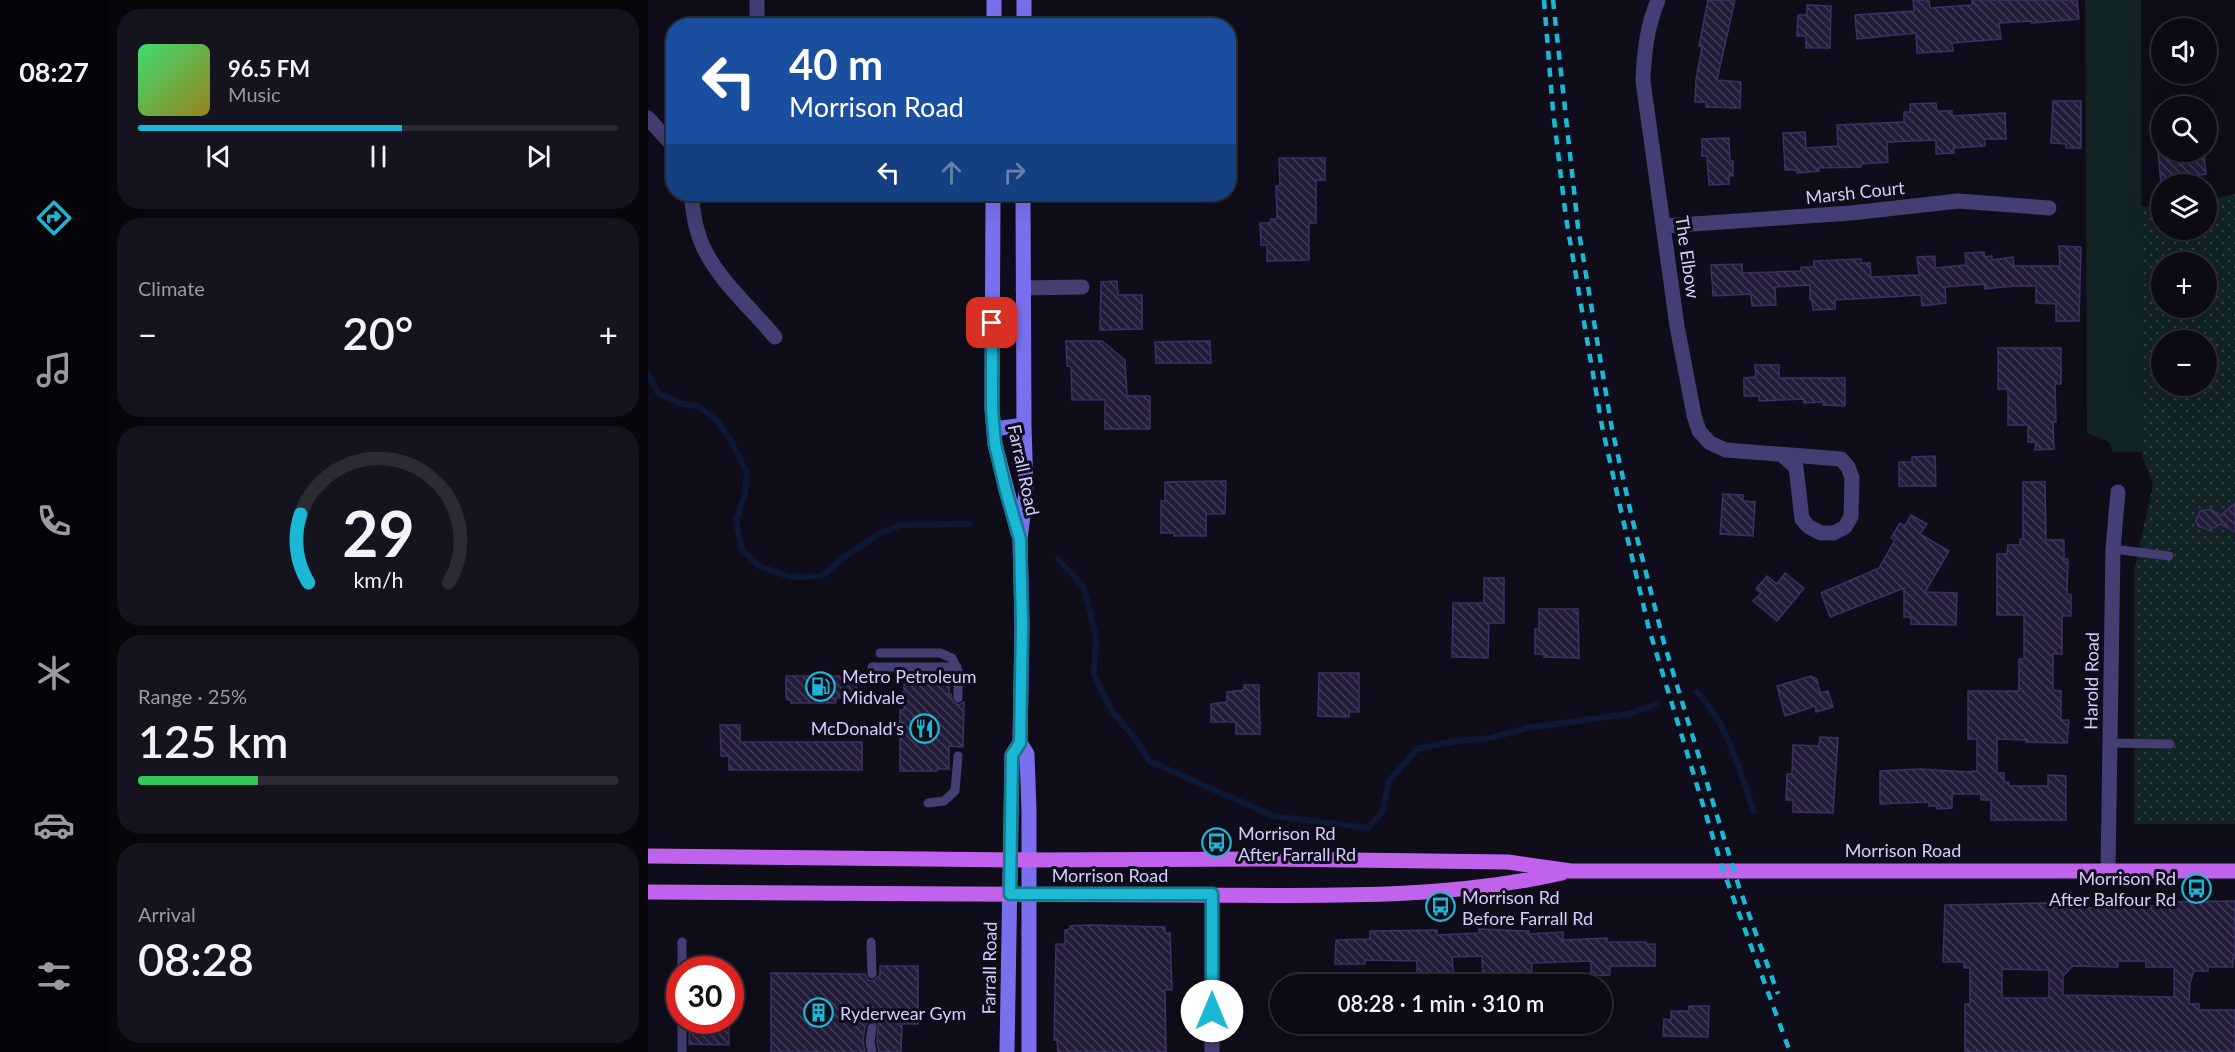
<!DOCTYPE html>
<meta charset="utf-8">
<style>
:root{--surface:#0c0a14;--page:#15131d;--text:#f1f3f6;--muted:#9a9aa0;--line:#2c2b34;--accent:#1bb8d6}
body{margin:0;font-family:Lato,sans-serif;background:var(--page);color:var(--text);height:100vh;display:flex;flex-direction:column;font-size:22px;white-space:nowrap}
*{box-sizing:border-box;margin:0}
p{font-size:20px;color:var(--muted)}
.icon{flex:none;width:33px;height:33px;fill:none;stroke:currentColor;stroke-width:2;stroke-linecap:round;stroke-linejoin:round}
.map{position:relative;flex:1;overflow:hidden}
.drawer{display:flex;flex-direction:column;gap:9px;padding:9px;background:#07060b;width:540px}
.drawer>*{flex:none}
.guide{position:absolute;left:18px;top:18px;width:570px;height:183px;border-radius:24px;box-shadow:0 6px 24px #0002,0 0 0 2px var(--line);background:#1a4fa0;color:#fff;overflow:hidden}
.buttons{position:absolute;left:1503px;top:18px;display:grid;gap:12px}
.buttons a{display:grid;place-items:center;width:66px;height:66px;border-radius:50%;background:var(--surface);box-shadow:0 6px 24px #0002,0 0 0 2px var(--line);font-size:30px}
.speed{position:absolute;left:18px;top:956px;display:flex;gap:12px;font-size:30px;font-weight:700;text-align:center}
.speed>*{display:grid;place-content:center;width:78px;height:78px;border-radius:50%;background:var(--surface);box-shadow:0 6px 24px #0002,0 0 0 2px var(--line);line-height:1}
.speed .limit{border:9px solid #d22;background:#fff;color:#111}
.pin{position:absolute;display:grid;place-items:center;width:51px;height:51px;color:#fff;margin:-26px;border-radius:12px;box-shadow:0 3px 9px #0006}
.me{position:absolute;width:66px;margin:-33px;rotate:0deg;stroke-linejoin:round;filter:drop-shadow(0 0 4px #0008)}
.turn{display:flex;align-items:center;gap:21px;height:126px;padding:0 24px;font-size:27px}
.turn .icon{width:78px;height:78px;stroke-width:2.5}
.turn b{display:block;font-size:42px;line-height:51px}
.lanes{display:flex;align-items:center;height:57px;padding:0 24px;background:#0003;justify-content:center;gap:30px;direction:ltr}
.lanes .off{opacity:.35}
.big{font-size:45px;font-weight:600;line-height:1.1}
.drawer .widget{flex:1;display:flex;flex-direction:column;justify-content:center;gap:9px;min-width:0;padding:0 21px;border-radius:24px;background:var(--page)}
.drawer .dial{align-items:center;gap:0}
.dial svg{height:156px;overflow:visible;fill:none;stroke:var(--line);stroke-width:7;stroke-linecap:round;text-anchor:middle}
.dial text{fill:var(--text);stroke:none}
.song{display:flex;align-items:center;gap:18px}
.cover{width:72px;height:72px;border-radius:9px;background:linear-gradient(135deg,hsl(140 70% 55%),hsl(50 70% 35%))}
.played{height:6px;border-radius:3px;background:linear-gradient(90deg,var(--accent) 55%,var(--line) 55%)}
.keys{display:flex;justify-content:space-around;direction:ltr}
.heat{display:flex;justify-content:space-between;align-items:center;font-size:33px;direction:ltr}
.charge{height:9px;border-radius:4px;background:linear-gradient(90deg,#34c759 25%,var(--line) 0)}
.trip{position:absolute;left:622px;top:974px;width:342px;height:60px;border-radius:30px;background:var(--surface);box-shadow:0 6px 24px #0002,0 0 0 2px var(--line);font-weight:600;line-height:60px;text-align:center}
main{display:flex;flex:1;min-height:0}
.tab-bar{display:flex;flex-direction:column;width:108px;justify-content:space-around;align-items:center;background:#050408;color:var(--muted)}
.tab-bar .icon{width:42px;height:42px}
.tab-bar .selected{color:var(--accent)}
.tab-bar b{font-size:27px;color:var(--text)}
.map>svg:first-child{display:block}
.grass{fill:#112324}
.park{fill:url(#park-dots);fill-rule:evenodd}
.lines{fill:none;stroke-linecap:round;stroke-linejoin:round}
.stream{stroke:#0e1933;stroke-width:6}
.building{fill:url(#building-back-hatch);stroke:#3d3062;stroke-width:1.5;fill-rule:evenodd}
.lane{stroke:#433e74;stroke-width:9}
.street{stroke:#433e74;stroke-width:15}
.secondary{stroke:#7a70ed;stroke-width:15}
.primary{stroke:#c062eb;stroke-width:15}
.rail{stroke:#1bb8d6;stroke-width:4.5;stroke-dasharray:9 8;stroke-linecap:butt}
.route-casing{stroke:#12788b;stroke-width:15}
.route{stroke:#1bb8d6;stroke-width:10}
.labels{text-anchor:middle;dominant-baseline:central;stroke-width:6;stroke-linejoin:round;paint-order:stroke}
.street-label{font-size:18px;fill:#d5cdf9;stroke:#100d1a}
.poi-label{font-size:18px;fill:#d5cdf9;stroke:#100d1a;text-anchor:start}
</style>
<main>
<nav class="tab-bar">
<b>08:27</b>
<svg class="icon selected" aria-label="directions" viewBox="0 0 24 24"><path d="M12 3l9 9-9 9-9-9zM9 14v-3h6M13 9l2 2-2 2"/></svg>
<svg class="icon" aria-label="music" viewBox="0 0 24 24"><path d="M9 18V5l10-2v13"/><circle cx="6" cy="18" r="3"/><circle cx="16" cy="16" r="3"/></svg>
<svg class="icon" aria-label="phone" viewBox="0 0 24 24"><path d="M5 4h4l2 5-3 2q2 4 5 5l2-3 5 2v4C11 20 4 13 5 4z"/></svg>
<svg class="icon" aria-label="climate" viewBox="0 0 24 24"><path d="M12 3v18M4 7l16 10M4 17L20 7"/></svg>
<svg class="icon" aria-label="car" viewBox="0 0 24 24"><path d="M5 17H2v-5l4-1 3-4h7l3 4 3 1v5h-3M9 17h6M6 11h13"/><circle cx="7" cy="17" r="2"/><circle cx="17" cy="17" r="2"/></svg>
<svg class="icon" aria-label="filters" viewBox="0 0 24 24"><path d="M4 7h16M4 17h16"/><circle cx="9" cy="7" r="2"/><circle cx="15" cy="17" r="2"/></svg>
</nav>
<section class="drawer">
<div class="widget">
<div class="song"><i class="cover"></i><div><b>96.5 FM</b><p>Music</p></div></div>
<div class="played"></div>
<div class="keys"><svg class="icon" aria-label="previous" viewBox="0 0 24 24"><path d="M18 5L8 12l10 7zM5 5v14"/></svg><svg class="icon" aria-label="pause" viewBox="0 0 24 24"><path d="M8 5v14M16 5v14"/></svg><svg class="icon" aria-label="next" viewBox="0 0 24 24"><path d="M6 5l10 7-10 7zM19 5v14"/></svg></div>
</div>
<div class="widget"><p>Climate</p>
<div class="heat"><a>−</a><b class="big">20°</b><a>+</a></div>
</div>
<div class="widget dial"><svg viewBox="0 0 100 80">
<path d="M14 69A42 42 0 1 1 86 69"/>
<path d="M14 69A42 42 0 0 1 10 34" stroke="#1bb8d6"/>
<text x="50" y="56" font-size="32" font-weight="700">29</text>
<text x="50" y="72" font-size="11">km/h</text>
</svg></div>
<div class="widget"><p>Range · 25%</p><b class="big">125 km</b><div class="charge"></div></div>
<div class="widget"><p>Arrival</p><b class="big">08:28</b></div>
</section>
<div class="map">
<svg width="1587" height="1052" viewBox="0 0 1587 1052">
<defs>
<pattern id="park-dots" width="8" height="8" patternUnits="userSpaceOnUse" patternTransform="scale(1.5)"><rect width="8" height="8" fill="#112324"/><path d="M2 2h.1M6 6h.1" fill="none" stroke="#334245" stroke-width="1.8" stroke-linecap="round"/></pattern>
<pattern id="building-back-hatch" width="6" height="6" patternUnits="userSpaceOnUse" patternTransform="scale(1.5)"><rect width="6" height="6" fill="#231c39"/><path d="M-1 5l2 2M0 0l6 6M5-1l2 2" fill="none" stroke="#423c56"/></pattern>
</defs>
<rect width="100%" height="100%" fill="#100d1a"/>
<path class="grass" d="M 1437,0 L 1493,0 L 1494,452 L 1465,452 L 1461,442 L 1439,433 Z"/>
<path class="park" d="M 1587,194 L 1587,824 L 1486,824 L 1486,571 L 1505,484 L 1495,458 L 1494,452 L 1492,207 L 1513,205 L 1514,230 L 1558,230 L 1559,200 ZM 1514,262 L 1558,262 L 1558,308 L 1514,308 ZM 1514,340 L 1558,340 L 1558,386 L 1514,386 Z"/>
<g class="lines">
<path class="stream" d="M 0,374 L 10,393 L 34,404 L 50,406 L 69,421 L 83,441 L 99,473 L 97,493 L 88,521 L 94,549 L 111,566 L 142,577 L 174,576 L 199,555 L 232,533 L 253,525 L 322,524
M 410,559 L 435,586 L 448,637 L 446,675 L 464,711 L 488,740 L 501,761 L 625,816 L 720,828 L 734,812 L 741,781 L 769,749 L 808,741 L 842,738 L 879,728 L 980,714 L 1009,704
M 1049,692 C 1081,725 1091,770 1106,812"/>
</g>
<path class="building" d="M 1060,0 L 1087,0 L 1069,80 L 1093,82 L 1092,108 L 1058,107 L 1058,102 L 1047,102 L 1048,79 L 1054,47 L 1051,46 Z
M 1265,0 L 1281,0 L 1282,8 L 1324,5 L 1324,0 L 1429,0 L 1431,19 L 1383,23 L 1383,21 L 1351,23 L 1353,39 L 1304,43 L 1305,51 L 1269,53 L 1268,33 L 1209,39 L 1207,15 L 1266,11 Z
M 1159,5 L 1183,6 L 1182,48 L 1158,48 L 1158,36 L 1149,36 L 1150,15 L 1159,15 Z
M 1405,101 L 1433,101 L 1433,148 L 1418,148 L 1418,144 L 1403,143 Z
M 1288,103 L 1289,111 L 1304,111 L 1304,116 L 1357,113 L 1358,139 L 1337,139 L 1337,146 L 1305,148 L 1306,153 L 1288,154 L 1288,140 L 1239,142 L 1240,162 L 1213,164 L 1213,167 L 1170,168 L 1171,171 L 1149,173 L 1149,170 L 1137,170 L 1135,133 L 1157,132 L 1158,148 L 1190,146 L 1189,125 L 1256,122 L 1256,112 L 1262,112 L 1262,104 Z
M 1081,138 L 1082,161 L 1085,161 L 1085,176 L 1081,175 L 1081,184 L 1061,185 L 1059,156 L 1054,156 L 1054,139 Z
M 1510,152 L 1556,153 L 1558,174 L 1550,175 L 1551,178 L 1537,179 L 1537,182 L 1513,184 Z
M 631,158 L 677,158 L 677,180 L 668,180 L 668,223 L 661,223 L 661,260 L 619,261 L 619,245 L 613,245 L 612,223 L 622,223 L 623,219 L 629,219 L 628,186 L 632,186 Z
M 1411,246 L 1433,247 L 1431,321 L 1408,321 L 1408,304 L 1388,303 L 1388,286 L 1366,286 L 1337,289 L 1336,284 L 1297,287 L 1298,303 L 1274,306 L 1273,295 L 1187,300 L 1187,309 L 1165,310 L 1164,300 L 1162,300 L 1162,285 L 1127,287 L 1128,305 L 1104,306 L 1103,294 L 1065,296 L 1063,265 L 1094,264 L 1094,273 L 1153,271 L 1153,267 L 1166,267 L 1166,261 L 1213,259 L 1213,263 L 1222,263 L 1223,277 L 1271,275 L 1269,257 L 1287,256 L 1287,268 L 1318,265 L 1317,253 L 1336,252 L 1337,257 L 1344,256 L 1344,260 L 1365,257 L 1366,266 L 1412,266 Z
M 469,281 L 470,295 L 494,295 L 494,329 L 452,330 L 453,282 Z
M 418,341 L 454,341 L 477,360 L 479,396 L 502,396 L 502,429 L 457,429 L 457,400 L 424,400 L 423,367 L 419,366 Z
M 562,341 L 563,363 L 508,363 L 507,342 Z
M 1350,348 L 1413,348 L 1413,384 L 1407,384 L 1408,422 L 1405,422 L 1406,449 L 1387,450 L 1388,442 L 1380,442 L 1380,425 L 1360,425 L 1360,389 L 1350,389 Z
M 1107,365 L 1131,365 L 1131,378 L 1197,378 L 1197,406 L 1175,405 L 1175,402 L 1156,403 L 1156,399 L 1111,401 L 1111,396 L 1096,396 L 1096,378 L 1108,377 Z
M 1287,456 L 1288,486 L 1251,486 L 1251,462 L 1264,462 L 1264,457 Z
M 578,481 L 577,514 L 558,514 L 558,536 L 526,536 L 526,533 L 513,533 L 513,501 L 517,501 L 517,482 Z
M 1375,482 L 1397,482 L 1398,540 L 1416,540 L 1416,559 L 1420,559 L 1419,594 L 1423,595 L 1423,616 L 1414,616 L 1414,654 L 1405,654 L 1405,690 L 1413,691 L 1413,720 L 1421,720 L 1419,743 L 1378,742 L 1378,740 L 1349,739 L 1349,773 L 1356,773 L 1356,782 L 1361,782 L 1361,786 L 1400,786 L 1400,775 L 1418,776 L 1418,820 L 1343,820 L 1343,800 L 1333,800 L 1333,794 L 1304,794 L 1304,808 L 1289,809 L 1289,806 L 1281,806 L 1281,802 L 1232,804 L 1232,771 L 1272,769 L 1319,772 L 1329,771 L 1329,739 L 1320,739 L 1320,691 L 1371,691 L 1371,659 L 1376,659 L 1376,615 L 1349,615 L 1349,554 L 1359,554 L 1360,545 L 1372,545 L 1372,539 L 1375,539 Z
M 1075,494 L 1095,495 L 1095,501 L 1107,502 L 1105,536 L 1072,534 Z
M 1587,503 L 1587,532 L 1573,524 L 1561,530 L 1550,526 L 1548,521 L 1552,511 L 1563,509 L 1572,516 Z
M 1263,515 L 1279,524 L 1272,534 L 1301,551 L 1277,592 L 1309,593 L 1308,625 L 1263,624 L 1263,617 L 1256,617 L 1256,588 L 1182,617 L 1173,593 L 1231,568 L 1247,540 L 1243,538 L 1252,523 L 1257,526 Z
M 1137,573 L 1156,588 L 1129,621 L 1105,601 L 1113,593 L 1108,589 L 1119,576 L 1129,584 Z
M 836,578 L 856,578 L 856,623 L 841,623 L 840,658 L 804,657 L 805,603 L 836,603 Z
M 891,609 L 930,609 L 931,658 L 896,657 L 896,654 L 887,654 L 887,629 L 891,629 Z
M 671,673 L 711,673 L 711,712 L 701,712 L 701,717 L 670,716 Z
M 138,676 L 208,676 L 208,697 L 188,698 L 188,703 L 143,703 L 143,700 L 139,700 L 138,697 Z
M 1163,676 L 1169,679 L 1172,693 L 1180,691 L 1185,707 L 1168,712 L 1167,706 L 1137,716 L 1129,686 Z
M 256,684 L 301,684 L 301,694 L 303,694 L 305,702 L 311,705 L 316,702 L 315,747 L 301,746 L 301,769 L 289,769 L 289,771 L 252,771 L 252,710 L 256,710 Z
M 596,685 L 611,685 L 612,734 L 588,734 L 588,722 L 563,722 L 563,704 L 579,702 L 579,692 L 596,690 Z
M 72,725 L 92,725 L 92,742 L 214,742 L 214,770 L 81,770 L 81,756 L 73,756 Z
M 1172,737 L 1190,738 L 1185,813 L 1145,812 L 1145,800 L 1138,800 L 1139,774 L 1144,774 L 1145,745 L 1171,746 Z
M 1587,901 L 1587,958 L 1585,958 L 1585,967 L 1560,967 L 1560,971 L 1546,971 L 1542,983 L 1541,1004 L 1551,1004 L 1551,1010 L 1587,1010 L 1587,1052 L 1317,1052 L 1317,1004 L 1322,1004 L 1322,968 L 1316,968 L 1316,962 L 1295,962 L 1297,905 L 1397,903 L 1406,904 L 1406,908 L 1452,908 L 1453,906 L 1522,906 L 1521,902 ZM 1470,961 L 1498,961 L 1498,967 L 1526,967 L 1526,997 L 1415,995 L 1415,976 L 1425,966 L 1470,967 ZM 1354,969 L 1401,970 L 1401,998 L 1354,998 Z
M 442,925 L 517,927 L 517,933 L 522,933 L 524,990 L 517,990 L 518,1052 L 410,1052 L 409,1040 L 406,1040 L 408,944 L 417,944 L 417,930 L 422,929 L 422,926 Z
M 831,929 L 881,931 L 881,934 L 915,932 L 915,940 L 959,938 L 959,942 L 998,942 L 998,944 L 1007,944 L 1007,966 L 962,966 L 962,975 L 943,976 L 943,961 L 884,963 L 883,984 L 835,984 L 834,956 L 804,957 L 806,984 L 769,984 L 769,961 L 717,960 L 717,964 L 687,964 L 688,940 L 722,939 L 722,931 L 789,930 L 789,935 L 831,933 Z
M 232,966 L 270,966 L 270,1024 L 254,1024 L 253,1052 L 231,1052 L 229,1042 L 230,1026 L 224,1021 L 219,1023 L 217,1027 L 215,1041 L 217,1052 L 123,1052 L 123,973 L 217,974 L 220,980 L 225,981 L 232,975 Z
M 1041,1006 L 1061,1006 L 1060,1037 L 1015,1036 L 1016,1019 L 1023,1020 L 1023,1011 L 1041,1011 Z
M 42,1020 L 81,1020 L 81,1045 L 41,1044 Z"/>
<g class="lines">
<path class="lane" d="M 1465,549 L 1521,556
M 232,653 L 292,653 L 304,658 L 310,671 L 310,698
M 224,667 L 309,667
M 1461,743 L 1522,744
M 280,803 L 296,801 L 307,791 L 310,756
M 34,942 L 34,969
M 223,942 L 224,974
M 34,1020 L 34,1052
M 224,1028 L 222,1042 L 224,1052"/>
<path class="street" d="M 1010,0 C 999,27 996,52 995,81 L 1029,326 L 1046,415 L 1051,431 L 1062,443 L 1078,450 L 1193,459 L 1200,467 L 1204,478 L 1203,517 L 1197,527 L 1186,533 L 1173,533 L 1161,527 L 1154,519 L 1148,467 L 1134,455
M 109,26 L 109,0
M 0,118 L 26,147
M 43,194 C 45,211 47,228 54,244 C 68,278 104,309 127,337
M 1016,226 L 1203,213 L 1310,201 L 1401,208
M 375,288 L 434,287
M 1460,870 L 1465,549 L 1470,492
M 564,895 L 564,1052"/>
<path class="secondary" d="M 346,26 L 346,0
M 376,26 L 376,0
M 345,194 L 344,409 L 347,444 L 370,533
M 375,194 L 376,425 L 378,492 L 372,539 L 374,625 L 372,743 L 379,754 L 381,811 L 381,1052
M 344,323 L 375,323
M 346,429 L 376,425
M 359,1052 L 364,755 L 372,743"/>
<path class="primary" d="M 0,856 L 381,860 L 617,859 L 860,862 L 923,871 L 1587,871
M 0,892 C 179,893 359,895 538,895 C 663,895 791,901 914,873"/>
<path class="rail" d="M 896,0 L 905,111 L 918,218 L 954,426 L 973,511 L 1001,629 L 1075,870 L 1142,1052
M 905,0 L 930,227 L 964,429 L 984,518 L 1016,643 L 1091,887 L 1130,994"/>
</g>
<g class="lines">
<defs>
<path id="route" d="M 344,323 L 344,409 L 347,444 L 358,491 L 372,539 L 374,625 L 372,743 L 364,755 L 362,894 L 564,894 L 564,1011"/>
</defs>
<use href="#route" class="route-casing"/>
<use href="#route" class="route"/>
</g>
<defs>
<symbol id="fuel-ring" viewBox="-11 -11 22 22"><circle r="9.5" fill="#100d1a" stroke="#1bb8d6" stroke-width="1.5"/><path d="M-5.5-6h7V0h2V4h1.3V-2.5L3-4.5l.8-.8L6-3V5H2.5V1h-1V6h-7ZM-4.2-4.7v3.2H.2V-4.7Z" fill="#1bb8d6"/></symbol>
<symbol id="restaurant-ring" viewBox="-11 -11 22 22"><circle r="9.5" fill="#100d1a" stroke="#1bb8d6" stroke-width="1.5"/><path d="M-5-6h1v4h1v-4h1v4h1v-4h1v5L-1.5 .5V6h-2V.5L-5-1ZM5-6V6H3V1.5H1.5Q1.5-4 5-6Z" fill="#1bb8d6"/></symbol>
<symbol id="bus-ring" viewBox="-11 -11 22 22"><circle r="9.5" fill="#100d1a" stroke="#1bb8d6" stroke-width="1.5"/><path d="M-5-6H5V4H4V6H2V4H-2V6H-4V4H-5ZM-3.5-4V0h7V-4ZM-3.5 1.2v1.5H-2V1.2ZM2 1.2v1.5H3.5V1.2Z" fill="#1bb8d6"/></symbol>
<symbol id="building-ring" viewBox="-11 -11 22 22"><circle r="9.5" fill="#100d1a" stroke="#1bb8d6" stroke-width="1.5"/><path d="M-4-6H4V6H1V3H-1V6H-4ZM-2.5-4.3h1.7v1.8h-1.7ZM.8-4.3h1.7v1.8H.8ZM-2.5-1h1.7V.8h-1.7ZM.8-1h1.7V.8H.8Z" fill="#1bb8d6"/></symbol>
</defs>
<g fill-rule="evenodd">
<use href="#fuel-ring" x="156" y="670" width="33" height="33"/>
<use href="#restaurant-ring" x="260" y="712" width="33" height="33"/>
<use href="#bus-ring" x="552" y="826" width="33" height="33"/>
<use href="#bus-ring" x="1532" y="872" width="33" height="33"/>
<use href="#bus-ring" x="776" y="890" width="33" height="33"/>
<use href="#building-ring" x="154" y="996" width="33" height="33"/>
</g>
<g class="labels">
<g class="street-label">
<text transform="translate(1207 192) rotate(-6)">Marsh Court</text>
<text transform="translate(1040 257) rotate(82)">The Elbow</text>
<text transform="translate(376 470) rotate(78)">Farrall Road</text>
<text transform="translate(1443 681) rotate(-89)">Harold Road</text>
<text x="1255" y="850">Morrison Road</text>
<text x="462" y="875">Morrison Road</text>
<text transform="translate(341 968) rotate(-89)">Farrall Road</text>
</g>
<g class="poi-label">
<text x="194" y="676">Metro Petroleum<tspan x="194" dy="21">Midvale</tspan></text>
<text x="256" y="728" text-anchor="end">McDonald's</text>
<text x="590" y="833">Morrison Rd<tspan x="590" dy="21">After Farrall Rd</tspan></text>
<text x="1528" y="878" text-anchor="end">Morrison Rd<tspan x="1528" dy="21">After Balfour Rd</tspan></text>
<text x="814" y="897">Morrison Rd<tspan x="814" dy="21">Before Farrall Rd</tspan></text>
<text x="192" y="1013">Ryderwear Gym</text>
</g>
</g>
</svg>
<div class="buttons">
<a><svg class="icon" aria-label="sound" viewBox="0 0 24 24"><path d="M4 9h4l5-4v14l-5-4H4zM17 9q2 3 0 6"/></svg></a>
<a><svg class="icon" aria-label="search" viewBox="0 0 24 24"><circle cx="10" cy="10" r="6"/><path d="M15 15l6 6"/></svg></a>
<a><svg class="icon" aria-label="layers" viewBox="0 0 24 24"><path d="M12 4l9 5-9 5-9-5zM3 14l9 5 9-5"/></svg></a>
<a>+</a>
<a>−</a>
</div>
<div class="speed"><div class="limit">30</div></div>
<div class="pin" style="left:344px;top:323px;background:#d93025"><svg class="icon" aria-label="arrive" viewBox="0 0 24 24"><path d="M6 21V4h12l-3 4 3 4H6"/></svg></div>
<svg class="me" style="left:564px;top:1011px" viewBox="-20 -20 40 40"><circle r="19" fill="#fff"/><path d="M0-13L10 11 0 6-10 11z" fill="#1bb8d6"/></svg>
<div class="trip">08:28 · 1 min · 310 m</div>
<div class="guide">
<div class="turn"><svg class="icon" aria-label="left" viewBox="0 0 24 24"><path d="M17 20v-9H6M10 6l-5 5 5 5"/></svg><div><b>40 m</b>Morrison Road</div></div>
<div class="lanes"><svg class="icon" aria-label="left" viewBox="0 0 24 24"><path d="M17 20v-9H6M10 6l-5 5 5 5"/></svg><svg class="icon off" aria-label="ahead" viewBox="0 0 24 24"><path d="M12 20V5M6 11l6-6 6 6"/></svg><svg class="icon off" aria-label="right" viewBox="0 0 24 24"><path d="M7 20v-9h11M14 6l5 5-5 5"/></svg></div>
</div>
</div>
</main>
